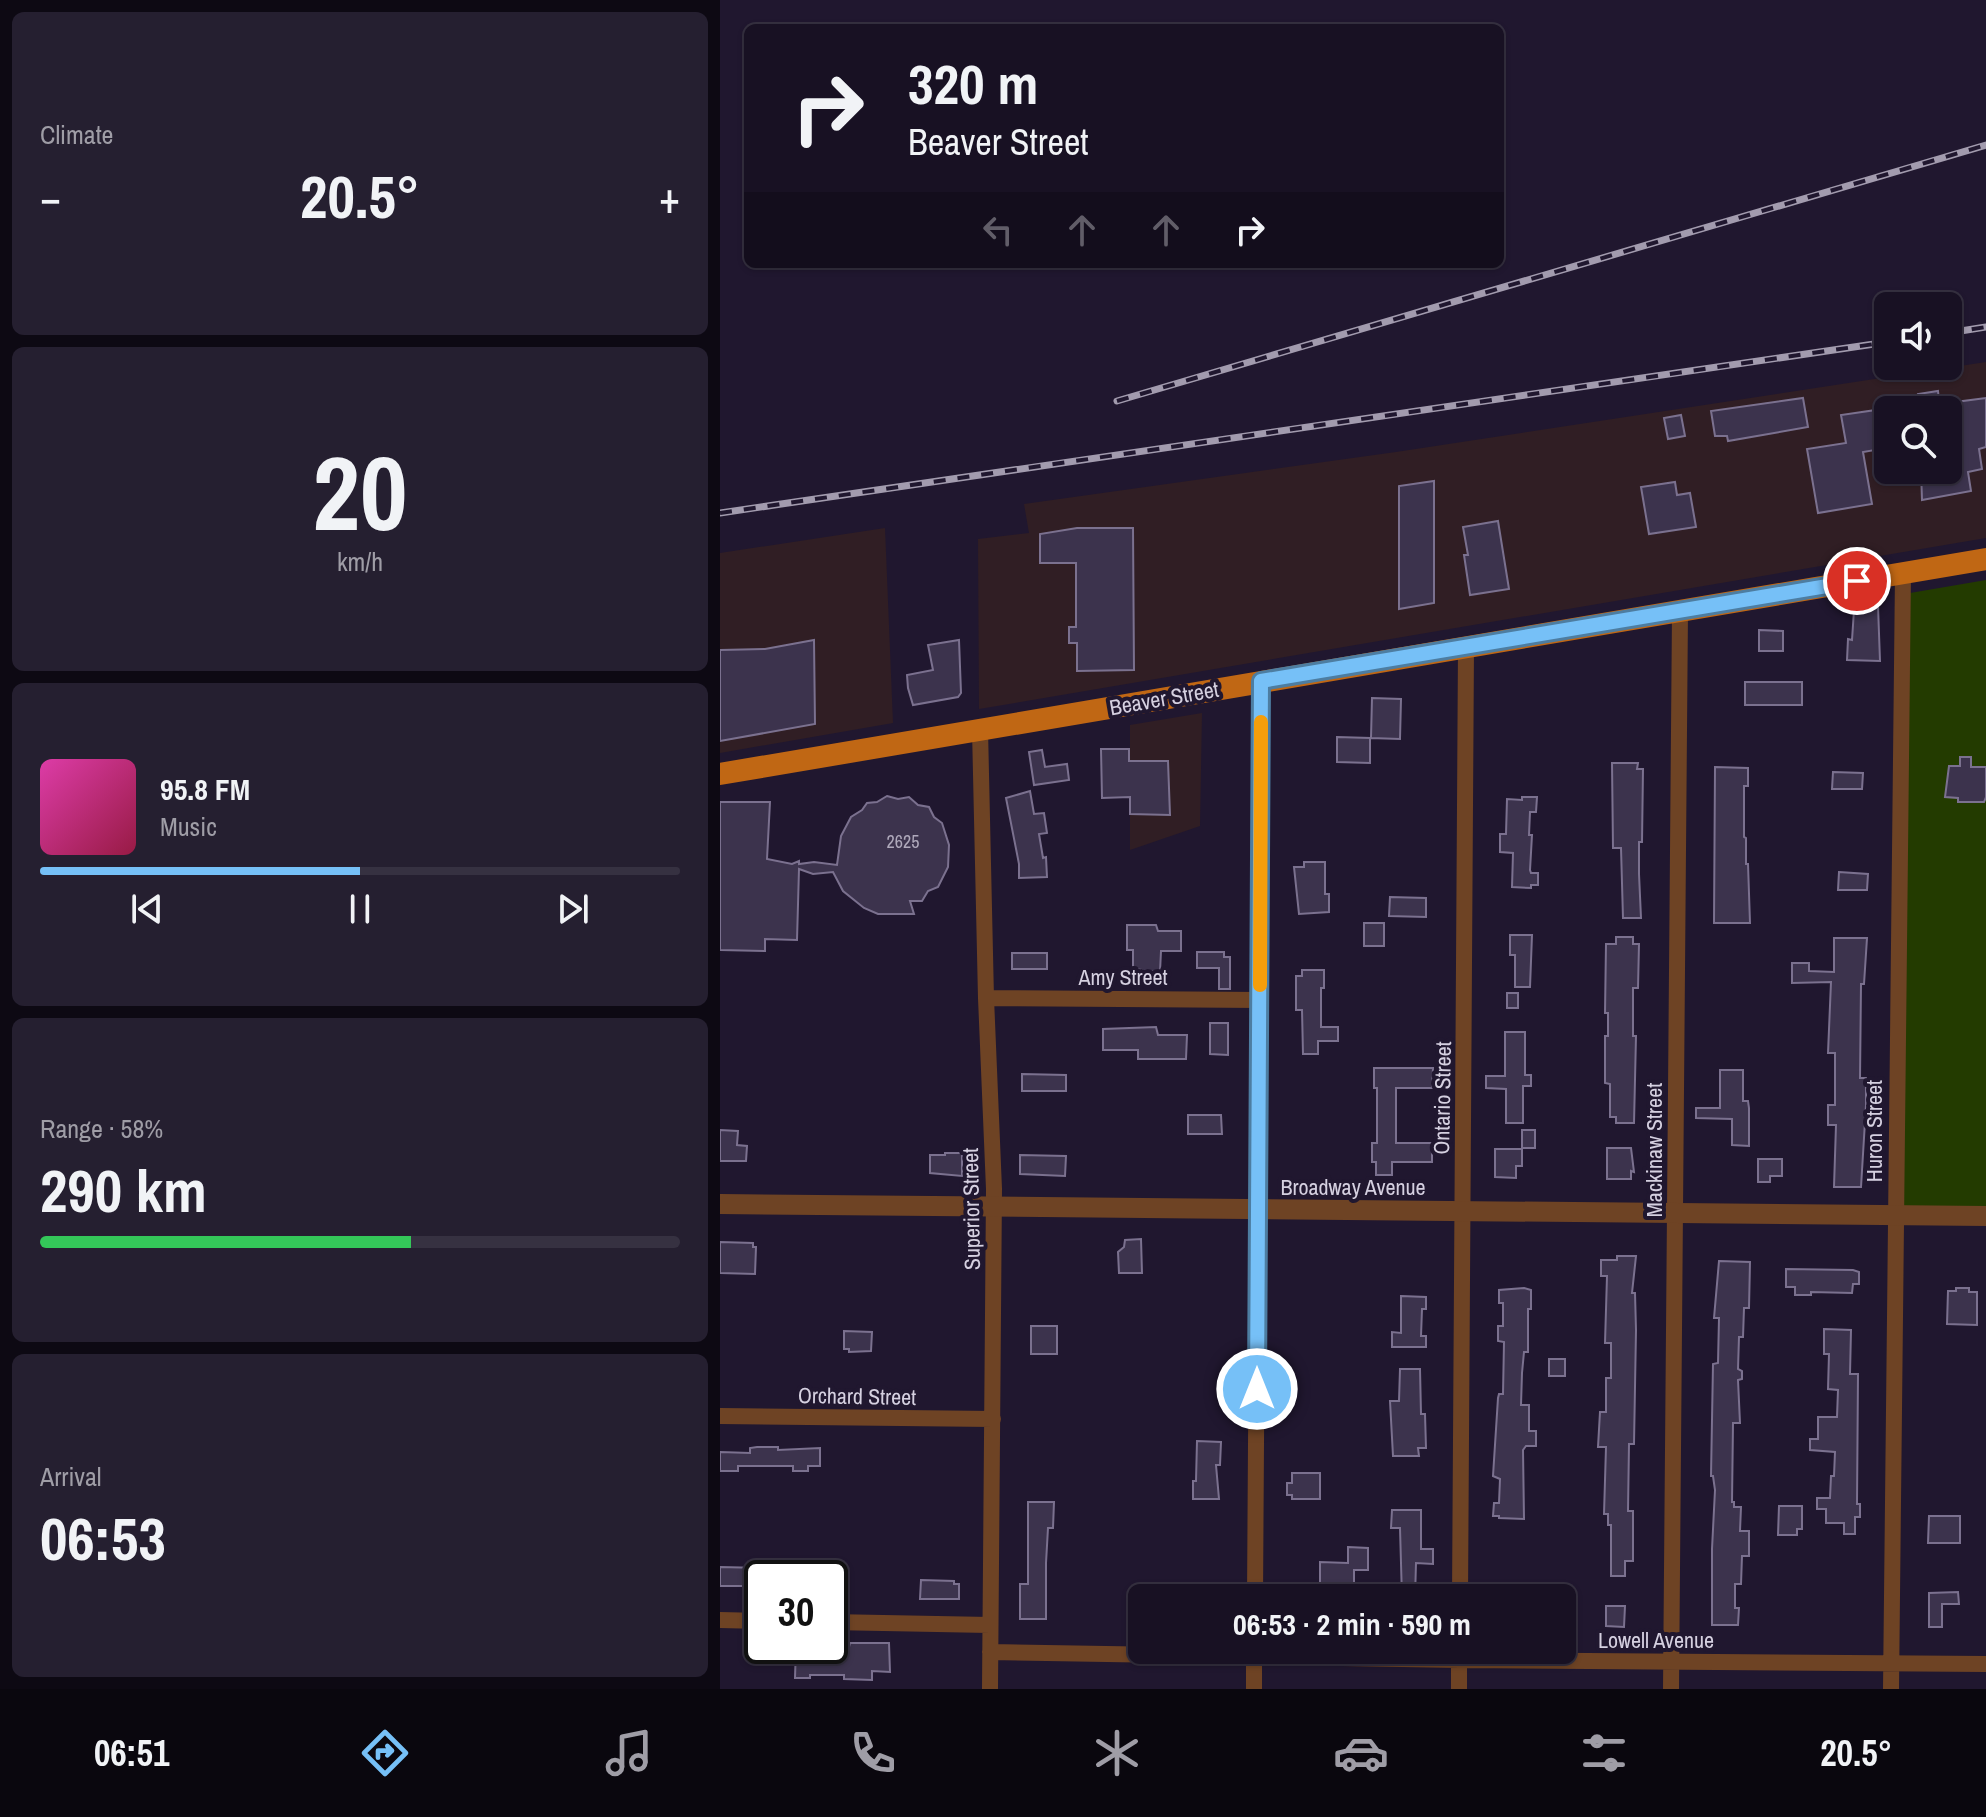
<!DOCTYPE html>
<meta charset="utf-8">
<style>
:root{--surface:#181123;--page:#251f30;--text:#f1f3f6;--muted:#9f9da6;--line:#363141;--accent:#76c0f7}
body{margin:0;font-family:"Archivo Narrow",sans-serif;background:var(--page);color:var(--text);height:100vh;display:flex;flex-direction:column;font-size:30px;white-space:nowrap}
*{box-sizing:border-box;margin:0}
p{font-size:26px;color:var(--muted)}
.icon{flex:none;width:44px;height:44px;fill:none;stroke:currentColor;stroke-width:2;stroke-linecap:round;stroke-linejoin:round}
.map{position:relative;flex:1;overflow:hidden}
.details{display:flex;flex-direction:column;gap:12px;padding:12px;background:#0d0913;width:720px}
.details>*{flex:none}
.guide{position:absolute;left:24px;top:24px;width:760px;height:244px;border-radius:12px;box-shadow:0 2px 6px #0004,0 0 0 2px var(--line);background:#181123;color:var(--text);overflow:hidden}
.buttons{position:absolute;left:1154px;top:292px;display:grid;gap:16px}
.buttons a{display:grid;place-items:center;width:88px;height:88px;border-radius:12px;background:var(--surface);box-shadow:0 2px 6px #0004,0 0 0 2px var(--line);font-size:40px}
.speed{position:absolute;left:24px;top:1560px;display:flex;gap:16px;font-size:40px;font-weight:700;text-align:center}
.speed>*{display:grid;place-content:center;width:104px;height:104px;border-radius:50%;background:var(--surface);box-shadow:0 2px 6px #0004,0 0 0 2px var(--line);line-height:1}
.speed .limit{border:4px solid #111;border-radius:12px;background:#fff;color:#111}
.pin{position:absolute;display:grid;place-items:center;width:68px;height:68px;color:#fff;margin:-34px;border:4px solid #fff;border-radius:50%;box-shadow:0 2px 8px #0007}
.me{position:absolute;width:88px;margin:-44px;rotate:0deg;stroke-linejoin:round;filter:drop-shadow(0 0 6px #0008)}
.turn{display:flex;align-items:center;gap:28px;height:168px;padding:0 32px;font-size:36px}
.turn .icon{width:104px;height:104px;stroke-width:2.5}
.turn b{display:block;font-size:56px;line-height:68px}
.lanes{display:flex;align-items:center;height:76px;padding:0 32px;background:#0003;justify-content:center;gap:40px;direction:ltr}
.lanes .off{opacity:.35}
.big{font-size:60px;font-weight:800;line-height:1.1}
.details .widget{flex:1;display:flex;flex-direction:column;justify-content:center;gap:12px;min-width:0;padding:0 28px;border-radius:12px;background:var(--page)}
.details .dial{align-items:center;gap:0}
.dial b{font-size:104px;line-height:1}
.song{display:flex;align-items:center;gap:24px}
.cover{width:96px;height:96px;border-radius:12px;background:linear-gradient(135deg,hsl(320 70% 55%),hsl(340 70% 35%))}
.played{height:8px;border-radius:4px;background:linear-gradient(90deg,var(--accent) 50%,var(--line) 50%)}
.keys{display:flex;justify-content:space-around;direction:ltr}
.heat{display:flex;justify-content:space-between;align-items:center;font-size:44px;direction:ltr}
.charge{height:12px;border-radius:6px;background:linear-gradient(90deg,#34c759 58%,var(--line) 0)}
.trip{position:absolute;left:408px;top:1584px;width:448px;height:80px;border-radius:12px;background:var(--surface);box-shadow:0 2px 6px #0004,0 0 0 2px var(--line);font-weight:800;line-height:80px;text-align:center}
.dock{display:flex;height:128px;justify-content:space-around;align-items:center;background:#0a070e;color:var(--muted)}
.dock .icon{width:56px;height:56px}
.dock .current{color:var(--accent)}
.dock b{font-size:36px;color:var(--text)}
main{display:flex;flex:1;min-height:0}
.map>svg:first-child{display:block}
.industrial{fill:#301e24;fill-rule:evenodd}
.green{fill:#233b00}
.building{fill:#3c334d;stroke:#7b718f;stroke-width:2}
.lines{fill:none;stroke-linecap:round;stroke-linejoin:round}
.minor{stroke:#6e4324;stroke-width:16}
.tertiary{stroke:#6e4324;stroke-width:20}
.primary{stroke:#c06714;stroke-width:22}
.rail-casing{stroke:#a29bae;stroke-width:7}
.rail{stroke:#20172f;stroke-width:4;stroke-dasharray:12;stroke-linecap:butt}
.route-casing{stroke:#4d7da1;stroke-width:20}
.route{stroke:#76c0f7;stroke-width:14}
.slow{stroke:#f59e0b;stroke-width:14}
.labels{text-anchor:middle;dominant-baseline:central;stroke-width:8;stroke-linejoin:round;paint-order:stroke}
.number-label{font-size:18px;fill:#afa9bb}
.street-label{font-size:22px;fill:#d5d0e0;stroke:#20172f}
</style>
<main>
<section class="details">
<div class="widget"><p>Climate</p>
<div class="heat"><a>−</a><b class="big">20.5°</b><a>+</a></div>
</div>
<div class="widget dial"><b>20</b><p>km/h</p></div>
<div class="widget">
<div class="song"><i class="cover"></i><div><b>95.8 FM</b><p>Music</p></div></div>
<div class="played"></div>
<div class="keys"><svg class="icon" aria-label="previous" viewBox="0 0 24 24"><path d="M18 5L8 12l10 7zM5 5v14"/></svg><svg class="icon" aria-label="pause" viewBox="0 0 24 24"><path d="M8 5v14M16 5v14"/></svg><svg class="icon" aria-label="next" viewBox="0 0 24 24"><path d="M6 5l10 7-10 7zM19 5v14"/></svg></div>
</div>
<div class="widget"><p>Range · 58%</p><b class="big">290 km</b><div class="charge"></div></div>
<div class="widget"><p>Arrival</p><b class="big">06:53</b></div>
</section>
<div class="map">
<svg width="1266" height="1689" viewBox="0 0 1266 1689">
<rect width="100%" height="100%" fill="#20172f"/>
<path class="industrial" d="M 1266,362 L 1266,538 L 259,709 L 258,539 L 309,533 L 304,504 L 676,452 ZM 1168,410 L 1228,410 L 1228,470 L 1168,470 Z
M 165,528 L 173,723 L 0,753 L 0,553 Z
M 482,713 L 480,826 L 410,850 L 410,725 Z"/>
<path class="green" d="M 1266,580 L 1266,1209 L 1183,1209 L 1190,593 Z"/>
<path class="building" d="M 1218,391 L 1220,410 L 1200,410 L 1198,394 Z
M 1083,398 L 1088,427 L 1008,441 L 1007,436 L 995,436 L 991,411 Z
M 1266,398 L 1266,447 L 1259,449 L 1262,469 L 1248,472 L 1251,491 L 1202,500 L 1201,470 L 1228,470 L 1228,403 Z
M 1156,410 L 1161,449 L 1143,452 L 1152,504 L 1098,513 L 1087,449 L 1126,443 L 1121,415 Z
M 961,415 L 965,436 L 948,439 L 944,418 Z
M 714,481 L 714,603 L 679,609 L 679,486 Z
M 955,482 L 957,495 L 970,493 L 976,527 L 929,534 L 921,487 Z
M 778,521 L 789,589 L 750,595 L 744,555 L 748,555 L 743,527 Z
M 357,528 L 413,528 L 414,670 L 357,671 L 357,643 L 349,643 L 349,627 L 356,627 L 356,563 L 320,563 L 320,534 Z
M 1158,606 L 1160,661 L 1127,660 L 1128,639 L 1132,640 L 1134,610 Z
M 1039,630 L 1063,631 L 1063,651 L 1039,651 Z
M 94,640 L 95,724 L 0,741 L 0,650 L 45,649 Z
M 239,640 L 241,693 L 238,697 L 193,705 L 188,688 L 187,675 L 213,670 L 208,645 Z
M 1025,682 L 1082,682 L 1082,705 L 1025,705 Z
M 652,698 L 681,699 L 680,739 L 651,738 Z
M 617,737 L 650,738 L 650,763 L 617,762 Z
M 381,749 L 409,749 L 409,761 L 448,761 L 450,815 L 410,814 L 410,797 L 382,798 Z
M 322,750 L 325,767 L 347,764 L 349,780 L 314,785 L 309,752 Z
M 1240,757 L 1251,757 L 1251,767 L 1266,767 L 1266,797 L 1264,802 L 1238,802 L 1238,798 L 1225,797 L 1229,766 L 1240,766 Z
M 892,763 L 918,763 L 917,769 L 923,769 L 922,842 L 919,842 L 919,874 L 921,918 L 903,918 L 901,848 L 893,848 Z
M 995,767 L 1028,768 L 1028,786 L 1024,786 L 1024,837 L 1026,838 L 1026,864 L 1028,864 L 1030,923 L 994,923 Z
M 1113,772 L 1143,773 L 1142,789 L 1112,789 Z
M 310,791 L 314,814 L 324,813 L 327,833 L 319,834 L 323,858 L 326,857 L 327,877 L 299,878 L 299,864 L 286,798 Z
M 167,796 L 178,799 L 189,797 L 198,805 L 209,807 L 214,817 L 222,823 L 229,845 L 228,867 L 218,887 L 208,891 L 202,901 L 190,901 L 194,914 L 158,914 L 144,908 L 123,891 L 113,872 L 93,874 L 79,869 L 77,940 L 45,939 L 45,951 L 0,950 L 0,802 L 50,802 L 47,859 L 72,864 L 79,861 L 79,864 L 94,862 L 117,865 L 121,836 L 131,817 L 142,810 L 147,803 L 157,802 Z
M 802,797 L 817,797 L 816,812 L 810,812 L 809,835 L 812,835 L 810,870 L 811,873 L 818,873 L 818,885 L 811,885 L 811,888 L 792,887 L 793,853 L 780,852 L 780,834 L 786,834 L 787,799 L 802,800 Z
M 584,862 L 605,862 L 605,894 L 609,894 L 609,912 L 579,914 L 574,867 L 584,867 Z
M 1119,872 L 1148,874 L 1147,890 L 1118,890 Z
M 670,897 L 706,898 L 706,917 L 669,916 Z
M 644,923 L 664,923 L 664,946 L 644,946 Z
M 407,925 L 436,925 L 438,931 L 461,931 L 461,951 L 441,951 L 440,972 L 413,969 L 413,950 L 407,950 Z
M 790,935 L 812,935 L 810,987 L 795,987 L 795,955 L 790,955 Z
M 896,937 L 913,937 L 913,944 L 919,944 L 918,988 L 913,988 L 913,1036 L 916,1036 L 914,1123 L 896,1123 L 896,1117 L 890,1117 L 890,1084 L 885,1083 L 885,1036 L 888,1036 L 888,1013 L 885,1013 L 886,944 L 896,944 Z
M 1114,938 L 1147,938 L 1144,984 L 1141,984 L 1140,1078 L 1146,1078 L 1146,1105 L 1141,1187 L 1114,1187 L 1116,1125 L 1108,1125 L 1108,1105 L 1115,1105 L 1115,1053 L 1108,1053 L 1111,982 L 1072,983 L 1072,963 L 1089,963 L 1089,971 L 1114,972 Z
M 477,952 L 504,952 L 504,957 L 510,957 L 510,989 L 499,989 L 499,968 L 477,968 Z
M 292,953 L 327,953 L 327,969 L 292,969 Z
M 582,970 L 604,970 L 604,988 L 601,988 L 601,1027 L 618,1027 L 618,1041 L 598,1041 L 598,1054 L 583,1054 L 582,1010 L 576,1010 L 576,976 L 582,976 Z
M 787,993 L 798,993 L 798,1008 L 787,1008 Z
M 490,1023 L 508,1023 L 508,1055 L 490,1054 Z
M 436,1027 L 438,1035 L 467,1035 L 466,1059 L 418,1059 L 418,1050 L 383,1050 L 383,1029 Z
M 785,1032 L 805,1032 L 805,1075 L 811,1075 L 811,1086 L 803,1086 L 803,1123 L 786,1123 L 786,1089 L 766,1088 L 766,1076 L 785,1076 Z
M 654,1068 L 713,1068 L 712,1088 L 676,1088 L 676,1143 L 712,1143 L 712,1162 L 672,1162 L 672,1175 L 656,1175 L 656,1162 L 652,1162 L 652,1143 L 657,1143 L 657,1088 L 654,1088 Z
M 1000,1070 L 1023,1070 L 1023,1101 L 1028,1101 L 1029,1108 L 1029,1146 L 1012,1145 L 1012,1119 L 976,1118 L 976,1108 L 1000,1108 Z
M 302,1074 L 346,1075 L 346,1091 L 302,1091 Z
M 468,1115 L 501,1115 L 502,1134 L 468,1134 Z
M 0,1130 L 18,1131 L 17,1145 L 27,1146 L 26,1161 L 0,1161 Z
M 802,1130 L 815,1130 L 815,1148 L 802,1148 Z
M 887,1148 L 911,1148 L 914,1172 L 911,1171 L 911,1179 L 887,1179 Z
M 775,1149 L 802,1149 L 802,1166 L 796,1166 L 796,1178 L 775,1177 Z
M 225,1153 L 242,1153 L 242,1176 L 210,1173 L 210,1155 L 225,1155 Z
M 300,1155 L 346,1156 L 345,1176 L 300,1174 Z
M 1038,1159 L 1062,1159 L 1062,1176 L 1050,1176 L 1050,1182 L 1038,1182 Z
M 421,1239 L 422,1273 L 399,1273 L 398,1252 L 404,1247 L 405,1240 Z
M 0,1242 L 33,1243 L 33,1247 L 36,1247 L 35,1274 L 0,1273 Z
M 897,1256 L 916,1256 L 912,1293 L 915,1293 L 916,1330 L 914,1444 L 909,1444 L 908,1511 L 913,1511 L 913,1561 L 905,1561 L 905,1576 L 891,1576 L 891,1525 L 888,1525 L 888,1514 L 884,1514 L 886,1447 L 878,1447 L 880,1412 L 886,1412 L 886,1378 L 891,1378 L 891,1343 L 885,1343 L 887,1276 L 881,1276 L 881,1260 L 897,1260 Z
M 999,1261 L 1030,1262 L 1029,1308 L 1024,1308 L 1023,1337 L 1019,1337 L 1018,1369 L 1022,1371 L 1022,1379 L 1018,1380 L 1020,1423 L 1013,1423 L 1012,1502 L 1014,1502 L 1014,1507 L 1021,1507 L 1020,1531 L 1029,1531 L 1029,1556 L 1022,1556 L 1021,1584 L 1015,1584 L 1015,1608 L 1019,1608 L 1018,1625 L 992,1625 L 992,1549 L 995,1490 L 993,1476 L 991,1476 L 993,1364 L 998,1363 L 999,1318 L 994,1318 Z
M 1066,1269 L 1133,1270 L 1139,1272 L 1139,1284 L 1133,1284 L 1132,1293 L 1091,1292 L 1091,1295 L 1075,1295 L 1075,1287 L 1066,1287 Z
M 804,1288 L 811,1290 L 811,1309 L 808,1309 L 808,1352 L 804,1352 L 802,1373 L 801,1405 L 809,1405 L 809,1431 L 816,1431 L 816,1446 L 806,1446 L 803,1450 L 804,1519 L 779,1518 L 779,1516 L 773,1516 L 774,1503 L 779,1503 L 780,1479 L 773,1476 L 778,1398 L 779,1394 L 783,1394 L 784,1342 L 778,1341 L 778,1326 L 783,1326 L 783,1303 L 779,1303 L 779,1290 Z
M 1236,1288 L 1249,1288 L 1249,1292 L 1257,1292 L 1257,1325 L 1227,1324 L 1228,1291 L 1236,1291 Z
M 681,1296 L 706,1297 L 706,1309 L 702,1309 L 701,1336 L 706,1336 L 706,1347 L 672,1347 L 672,1332 L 681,1333 Z
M 311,1326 L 337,1326 L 337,1354 L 311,1354 Z
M 1104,1329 L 1131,1330 L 1130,1374 L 1138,1374 L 1137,1504 L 1140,1504 L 1140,1517 L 1135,1517 L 1135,1534 L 1124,1534 L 1124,1523 L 1106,1523 L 1106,1509 L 1097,1509 L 1097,1498 L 1110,1498 L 1111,1476 L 1114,1476 L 1115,1452 L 1090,1450 L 1090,1439 L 1098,1439 L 1098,1417 L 1117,1417 L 1118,1390 L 1108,1389 L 1109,1354 L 1104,1354 Z
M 124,1331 L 152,1332 L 151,1351 L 129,1352 L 129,1349 L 124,1349 Z
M 829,1359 L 845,1359 L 845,1376 L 829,1376 Z
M 680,1369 L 700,1369 L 701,1414 L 705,1414 L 706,1448 L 698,1448 L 699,1456 L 673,1456 L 670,1401 L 679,1401 Z
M 477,1441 L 501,1442 L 500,1465 L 496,1465 L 499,1499 L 473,1499 L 473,1481 L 476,1481 Z
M 37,1447 L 58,1447 L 58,1450 L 100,1448 L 100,1466 L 88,1466 L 88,1471 L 73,1471 L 73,1466 L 18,1466 L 18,1471 L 0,1471 L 0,1452 L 30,1453 L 30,1448 Z
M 572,1473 L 600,1473 L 600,1499 L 572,1499 L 572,1495 L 567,1495 L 567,1483 L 572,1483 Z
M 308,1502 L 334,1502 L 333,1528 L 328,1528 L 326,1563 L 326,1619 L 300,1619 L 300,1584 L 308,1584 Z
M 1059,1506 L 1082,1506 L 1082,1529 L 1077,1529 L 1077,1535 L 1058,1535 Z
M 672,1510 L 701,1510 L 701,1549 L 713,1549 L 713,1564 L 696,1563 L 695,1598 L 682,1598 L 680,1528 L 671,1528 Z
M 1209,1516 L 1240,1516 L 1240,1543 L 1208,1543 Z
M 628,1547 L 648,1548 L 648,1570 L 634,1570 L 634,1598 L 607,1598 L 608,1592 L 600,1592 L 600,1562 L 628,1563 Z
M 0,1567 L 42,1568 L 42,1587 L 35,1587 L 35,1592 L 23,1592 L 23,1586 L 0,1586 Z
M 201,1580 L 234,1581 L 234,1584 L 239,1584 L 239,1599 L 200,1599 Z
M 1238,1592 L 1239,1604 L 1222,1604 L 1222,1627 L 1209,1627 L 1209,1593 Z
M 886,1606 L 905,1606 L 904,1627 L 886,1626 Z
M 130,1643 L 169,1643 L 170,1672 L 152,1671 L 152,1680 L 124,1679 L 124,1675 L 90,1675 L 90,1678 L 75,1678 L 76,1646 L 129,1647 Z"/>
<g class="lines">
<path class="minor" d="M 260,729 L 266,998 L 274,1189 L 270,1689
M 266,998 L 540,1000
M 0,1416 L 273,1419
M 535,1598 L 541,681
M 740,1598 L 746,647
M 0,1620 L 42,1621
M 110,1622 L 270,1625
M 270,1652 L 739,1660 L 1266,1664
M 534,1689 L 534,1650
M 739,1689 L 739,1652
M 951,1689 L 960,611
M 1171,1689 L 1183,573"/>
<path class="tertiary" d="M 0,1204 L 1266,1216"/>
<path class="primary" d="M 0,774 L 1266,559"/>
<defs>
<path id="rail" d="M 1228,333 L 1266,327
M 397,401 L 1266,145
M 0,513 L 1168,342"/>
</defs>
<use href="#rail" class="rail-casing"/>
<use href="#rail" class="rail"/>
</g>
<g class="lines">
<defs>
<path id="route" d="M 537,1389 L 541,681 L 1137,581"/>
</defs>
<use href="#route" class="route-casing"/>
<use href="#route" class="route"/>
<path class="slow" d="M 540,985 L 541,722"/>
</g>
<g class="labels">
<g class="number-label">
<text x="183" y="841">2625</text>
</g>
<g class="street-label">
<text transform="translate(444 698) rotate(-10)">Beaver Street</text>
<text x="403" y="977">Amy Street</text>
<text transform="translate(722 1098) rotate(-89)">Ontario Street</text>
<text transform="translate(1154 1131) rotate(-90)">Huron Street</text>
<text transform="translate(934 1150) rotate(-90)">Mackinaw Street</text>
<text x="633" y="1187">Broadway Avenue</text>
<text transform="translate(251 1209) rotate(-91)">Superior Street</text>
<text transform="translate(137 1396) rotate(1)">Orchard Street</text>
<text x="936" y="1640">Lowell Avenue</text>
</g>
</g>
</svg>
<div class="buttons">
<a><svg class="icon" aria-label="sound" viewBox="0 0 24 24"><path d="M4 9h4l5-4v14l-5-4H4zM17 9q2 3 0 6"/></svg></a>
<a><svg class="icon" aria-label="search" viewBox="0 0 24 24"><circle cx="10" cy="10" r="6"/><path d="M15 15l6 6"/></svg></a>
</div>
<div class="speed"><div class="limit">30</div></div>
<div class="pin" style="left:1137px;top:581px;background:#d93025"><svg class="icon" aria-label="arrive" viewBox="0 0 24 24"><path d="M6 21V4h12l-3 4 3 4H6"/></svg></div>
<svg class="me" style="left:537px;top:1389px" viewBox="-20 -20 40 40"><circle r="17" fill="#76c0f7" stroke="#fff" stroke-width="3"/><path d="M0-11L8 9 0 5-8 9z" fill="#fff"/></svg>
<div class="trip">06:53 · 2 min · 590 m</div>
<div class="guide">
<div class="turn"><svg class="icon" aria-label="right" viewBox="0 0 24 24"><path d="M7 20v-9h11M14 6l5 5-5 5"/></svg><div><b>320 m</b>Beaver Street</div></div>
<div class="lanes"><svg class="icon off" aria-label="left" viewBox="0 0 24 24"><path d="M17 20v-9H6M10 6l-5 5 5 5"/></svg><svg class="icon off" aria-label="ahead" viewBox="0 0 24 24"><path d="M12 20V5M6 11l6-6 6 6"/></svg><svg class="icon off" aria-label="ahead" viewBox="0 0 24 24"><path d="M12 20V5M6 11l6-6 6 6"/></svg><svg class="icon" aria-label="right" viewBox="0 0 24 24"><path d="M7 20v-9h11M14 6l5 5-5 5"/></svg></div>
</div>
</div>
</main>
<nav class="dock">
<b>06:51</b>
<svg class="icon current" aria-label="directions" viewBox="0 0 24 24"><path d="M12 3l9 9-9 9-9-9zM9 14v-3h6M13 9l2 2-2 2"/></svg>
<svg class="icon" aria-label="music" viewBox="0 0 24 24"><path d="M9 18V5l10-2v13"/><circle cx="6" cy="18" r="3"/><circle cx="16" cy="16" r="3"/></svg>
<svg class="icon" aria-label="phone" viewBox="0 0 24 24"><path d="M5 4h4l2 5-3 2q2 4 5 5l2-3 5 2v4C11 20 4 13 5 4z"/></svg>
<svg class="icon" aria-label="climate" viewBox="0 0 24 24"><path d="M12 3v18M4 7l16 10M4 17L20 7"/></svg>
<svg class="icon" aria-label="car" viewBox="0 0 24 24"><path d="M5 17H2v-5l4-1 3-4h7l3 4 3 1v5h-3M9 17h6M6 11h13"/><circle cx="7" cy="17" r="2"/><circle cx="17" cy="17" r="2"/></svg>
<svg class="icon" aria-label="filters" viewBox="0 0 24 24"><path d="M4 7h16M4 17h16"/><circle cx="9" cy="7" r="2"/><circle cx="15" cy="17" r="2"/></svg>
<b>20.5°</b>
</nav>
